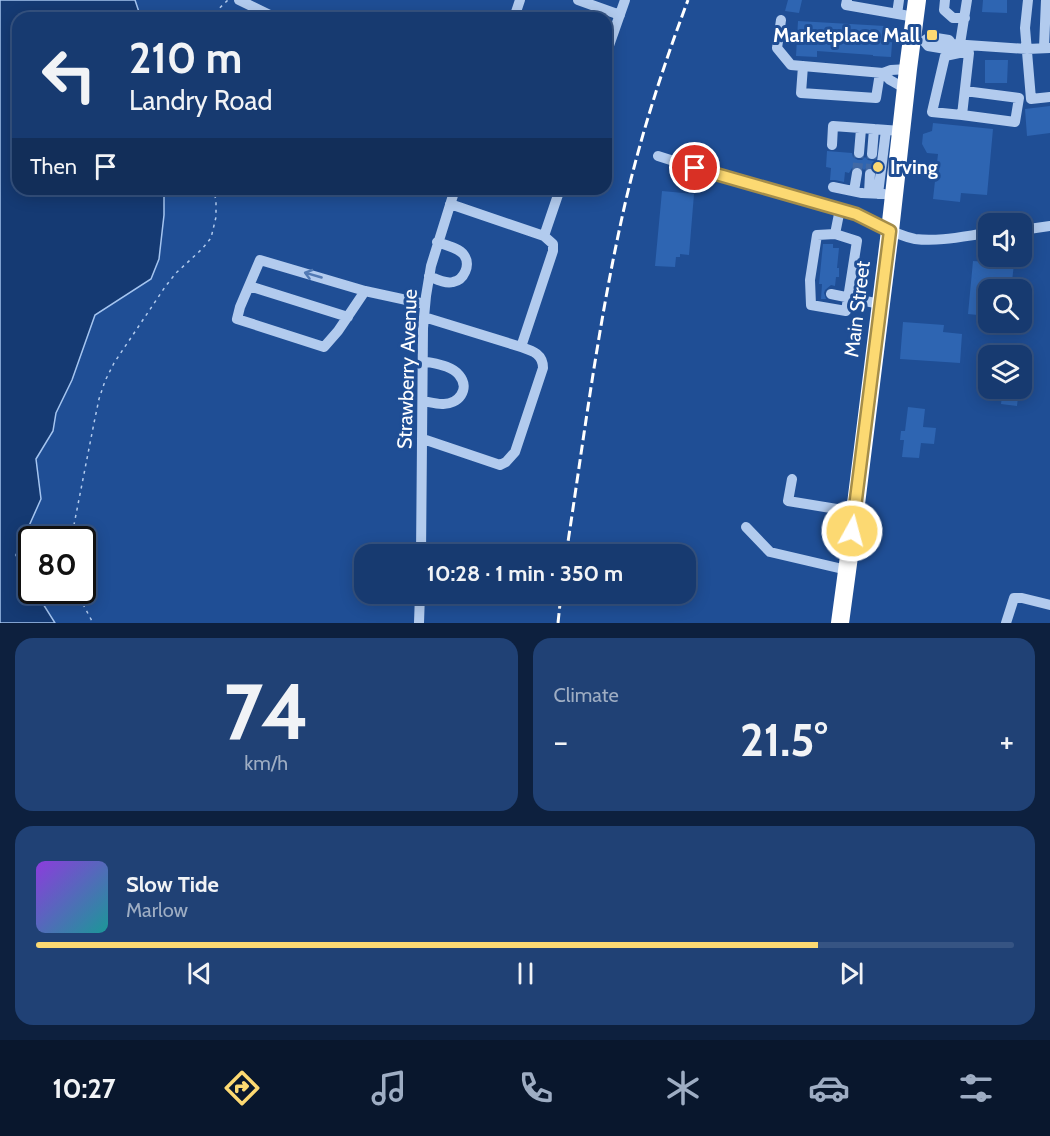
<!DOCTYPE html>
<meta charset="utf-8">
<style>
:root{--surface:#173a70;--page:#204175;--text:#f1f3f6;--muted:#9eadc3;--line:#365483;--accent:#fcd972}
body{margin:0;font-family:Cabin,sans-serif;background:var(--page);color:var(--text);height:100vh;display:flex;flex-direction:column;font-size:22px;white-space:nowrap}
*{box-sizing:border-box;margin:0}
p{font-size:20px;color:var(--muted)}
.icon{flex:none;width:33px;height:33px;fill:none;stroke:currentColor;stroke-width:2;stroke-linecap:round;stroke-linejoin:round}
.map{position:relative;height:623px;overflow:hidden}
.sheet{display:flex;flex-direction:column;gap:15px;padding:15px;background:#0d203e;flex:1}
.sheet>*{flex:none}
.guide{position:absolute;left:12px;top:12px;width:600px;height:183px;border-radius:18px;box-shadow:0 3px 15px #0003,0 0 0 2px var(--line);background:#173a70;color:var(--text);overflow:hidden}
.tools{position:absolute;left:978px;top:213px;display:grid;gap:12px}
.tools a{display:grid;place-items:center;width:54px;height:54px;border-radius:12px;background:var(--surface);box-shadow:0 3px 15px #0003,0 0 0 2px var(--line);font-size:30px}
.speed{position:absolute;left:18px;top:526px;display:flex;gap:12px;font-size:30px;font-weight:700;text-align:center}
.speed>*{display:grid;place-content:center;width:78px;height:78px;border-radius:50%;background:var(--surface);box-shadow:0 3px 15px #0003,0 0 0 2px var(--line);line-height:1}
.speed .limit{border:3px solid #111;border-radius:9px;background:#fff;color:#111}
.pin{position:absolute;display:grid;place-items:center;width:51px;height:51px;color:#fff;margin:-26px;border:3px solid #fff;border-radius:50%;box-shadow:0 2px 6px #0007}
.me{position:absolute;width:66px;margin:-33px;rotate:7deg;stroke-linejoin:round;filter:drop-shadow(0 0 4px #0008)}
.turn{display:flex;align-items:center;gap:21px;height:126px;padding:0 18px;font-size:27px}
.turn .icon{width:78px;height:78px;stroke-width:2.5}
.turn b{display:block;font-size:42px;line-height:51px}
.then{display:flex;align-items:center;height:57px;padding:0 18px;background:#0003;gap:12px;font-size:22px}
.big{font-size:45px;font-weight:700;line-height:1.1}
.sheet .widget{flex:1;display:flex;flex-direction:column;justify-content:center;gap:9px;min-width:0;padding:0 21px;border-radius:18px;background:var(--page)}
.sheet .dial{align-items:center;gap:0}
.dial b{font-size:78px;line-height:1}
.song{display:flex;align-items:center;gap:18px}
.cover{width:72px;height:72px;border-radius:9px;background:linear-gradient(135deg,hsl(270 70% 55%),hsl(180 70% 35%))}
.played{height:6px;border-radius:3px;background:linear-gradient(90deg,var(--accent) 80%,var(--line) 80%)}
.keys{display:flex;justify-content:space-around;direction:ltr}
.heat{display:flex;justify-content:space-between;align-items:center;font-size:33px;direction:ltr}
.sheet .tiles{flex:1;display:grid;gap:15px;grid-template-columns:1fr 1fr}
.widget:last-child{grid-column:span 2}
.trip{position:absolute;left:354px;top:544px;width:342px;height:60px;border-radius:18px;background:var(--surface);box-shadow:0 3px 15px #0003,0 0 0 2px var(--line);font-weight:700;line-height:60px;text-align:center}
.dock{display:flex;height:96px;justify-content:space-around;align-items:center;background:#09172d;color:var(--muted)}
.dock .icon{width:42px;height:42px}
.dock .current{color:var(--accent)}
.dock b{font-size:27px;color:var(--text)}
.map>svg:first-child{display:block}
.water{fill:#153a73;stroke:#a5c5f0;stroke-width:1.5}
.building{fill:#2e65b2}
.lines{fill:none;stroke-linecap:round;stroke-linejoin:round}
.minor-tunnel{stroke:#4169a5;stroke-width:10;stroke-dasharray:10 5;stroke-linecap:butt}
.path{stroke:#b2cbee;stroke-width:1.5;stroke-dasharray:3 4.5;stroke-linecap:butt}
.minor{stroke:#b2cbee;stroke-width:10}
.highway{stroke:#fff;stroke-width:18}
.rail{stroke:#fff;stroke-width:3;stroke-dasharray:10 4.5;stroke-linecap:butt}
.oneway{stroke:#527ab4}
.route-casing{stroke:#a48d4a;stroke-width:15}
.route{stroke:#fcd972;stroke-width:10}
.poi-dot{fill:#fcd972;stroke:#1f4e95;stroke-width:2}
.labels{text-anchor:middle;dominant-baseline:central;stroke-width:6;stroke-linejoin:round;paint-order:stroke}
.poi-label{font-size:20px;font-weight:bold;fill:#fff;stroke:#1f4e95;text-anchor:end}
.street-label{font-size:20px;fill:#fff;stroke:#1f4e95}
</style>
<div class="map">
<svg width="1050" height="623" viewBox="0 0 1050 623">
<rect width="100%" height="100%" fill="#1f4e95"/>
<path class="water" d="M 0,0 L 135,0 L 141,18 L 18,18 L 18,189 L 164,189 L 164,215 L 159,259 L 151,279 L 95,315 L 72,380 L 56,413 L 53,431 L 36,459 L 41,499 L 16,555 L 22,569 L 31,585 L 32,591 L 35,591 L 55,623 L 0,623 Z"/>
<path class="building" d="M 788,0 L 802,0 L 799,13 L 785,11 Z
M 983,0 L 1007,0 L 1007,13 L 982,12 Z
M 798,21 L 885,26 L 884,30 L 893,30 L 891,57 L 873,56 L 873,55 L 817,51 L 817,57 L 796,56 Z
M 985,60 L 1008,60 L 1007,83 L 985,83 Z
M 1050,106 L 1050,133 L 1027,136 L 1025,109 Z
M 933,123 L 993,129 L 987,195 L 961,193 L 960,202 L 933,199 L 938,154 L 927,153 L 922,144 L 923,134 L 932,131 Z
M 827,151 L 852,153 L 853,157 L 858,160 L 862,160 L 865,157 L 868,160 L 875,161 L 874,168 L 867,167 L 864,170 L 861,167 L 855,166 L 852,168 L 849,173 L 845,172 L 844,182 L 835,180 L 830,180 L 831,168 L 826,167 Z
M 662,191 L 694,194 L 689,255 L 680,254 L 680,257 L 676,257 L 675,267 L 655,266 Z
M 823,244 L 833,244 L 833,248 L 839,248 L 837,268 L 839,268 L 839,277 L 836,277 L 835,286 L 831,285 L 825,290 L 824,293 L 826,299 L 821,299 L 822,284 L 819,284 Z
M 973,261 L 1014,264 L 1011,290 L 988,290 L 988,316 L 968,314 Z
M 903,322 L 944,325 L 943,332 L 962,334 L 960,363 L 900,359 Z
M 1003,388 L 1019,388 L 1017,406 L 1001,404 Z
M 908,407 L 925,409 L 923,427 L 936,428 L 934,444 L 921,443 L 919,458 L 902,457 L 904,440 L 900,440 L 901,431 L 905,431 Z"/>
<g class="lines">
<path class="minor-tunnel" d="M 857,173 L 859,153
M 870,174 L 872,154"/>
<path class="path" d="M 209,18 L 228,0
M 71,540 L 94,423 L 99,399 L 105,381 L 114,363 L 165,287 L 176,273 L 202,249 L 211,238 L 216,217 L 216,200 L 213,189
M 76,591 L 93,623"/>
<path class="minor" d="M 239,0 L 276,18
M 578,0 L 620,15
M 847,0 L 846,5 L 915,17
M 945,0 L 944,10 L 953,18 L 965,18
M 1028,0 L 1025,28 L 1031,99 L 1050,97
M 897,14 L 899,0
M 514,18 L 520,0
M 781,20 L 777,48 L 791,65 L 883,73 L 891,70 L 908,69
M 952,44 L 949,40 L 930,37 L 924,41 L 928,46 L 946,49 L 952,44 L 1027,49 L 1050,48
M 1044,48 L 1046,0
M 959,50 L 967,0
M 959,53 L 969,53 L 962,115 L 932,112 L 945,56 Z
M 606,54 L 625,0
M 803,66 L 801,93 L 876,98 L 880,73
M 883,73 L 890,80 L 906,89
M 962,115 L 1015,122 L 1019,98 L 965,91
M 832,145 L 833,126 L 901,131
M 859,153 L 861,129
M 872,154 L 874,129
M 658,156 C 683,164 708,172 733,179 C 772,191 812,201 852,213 C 874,220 892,235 915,239 C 939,242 965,236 988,233
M 833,187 L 862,193 L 884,194
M 854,191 L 857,173
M 869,193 L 870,174
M 878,194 L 886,130
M 450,204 L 544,236
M 1022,230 L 1050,226
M 835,234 L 857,241 L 846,311 L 811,305 L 810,280 L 817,235 L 835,234 L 840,209
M 429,276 C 436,279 445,284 453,282 C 464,280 471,265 464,255 C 459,248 445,245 437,242
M 249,286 L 348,317
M 365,291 L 338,331 L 324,347 L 237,319 L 240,307 L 260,260 L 365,291 L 425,304
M 831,294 L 880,304
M 424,317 L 521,347
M 423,401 C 429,402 436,404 442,404 C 458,405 471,389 459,375 C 451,365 435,364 423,361
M 423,439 L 500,465 L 506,462 L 515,452 L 543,368 C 543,354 533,351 521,347 L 553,251 L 553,244 L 544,236 L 560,189
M 792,479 L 788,501 L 855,512
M 746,527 L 770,552 L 847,570
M 421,555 L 423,328 L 426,296 L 431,266 L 455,189
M 419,623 L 420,594
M 1006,623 L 1014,598 L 1022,598 L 1050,605"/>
<path class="highway" d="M 840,623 L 855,512 L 890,231 L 908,69 L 917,0"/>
<path class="rail" d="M 566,555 C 583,444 597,332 621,222 C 637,147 661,72 688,0
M 558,623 L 561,594"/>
</g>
<defs><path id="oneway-shaft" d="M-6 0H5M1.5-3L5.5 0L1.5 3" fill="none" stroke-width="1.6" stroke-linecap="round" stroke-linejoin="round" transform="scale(1.5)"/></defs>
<use class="oneway" href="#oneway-shaft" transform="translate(313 275) rotate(-164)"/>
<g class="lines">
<defs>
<path id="route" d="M 695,168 L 856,214 L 890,231 L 852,531"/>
</defs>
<use href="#route" class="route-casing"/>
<use href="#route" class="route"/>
</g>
<g class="poi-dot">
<rect x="926" y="29" width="12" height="12" rx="3"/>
<circle cx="878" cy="167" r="6"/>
</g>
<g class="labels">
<g class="poi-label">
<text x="920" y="35">Marketplace Mall</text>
<text x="890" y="167" text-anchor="start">Irving</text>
</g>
<g class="street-label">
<text transform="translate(857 309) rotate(-83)">Main Street</text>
<text transform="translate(407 369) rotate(-88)">Strawberry Avenue</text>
</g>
</g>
</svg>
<div class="tools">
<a><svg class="icon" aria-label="sound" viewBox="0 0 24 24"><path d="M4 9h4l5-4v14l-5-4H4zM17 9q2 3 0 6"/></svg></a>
<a><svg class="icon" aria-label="search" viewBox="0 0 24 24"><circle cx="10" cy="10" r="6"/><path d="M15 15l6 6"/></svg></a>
<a><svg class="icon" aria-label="layers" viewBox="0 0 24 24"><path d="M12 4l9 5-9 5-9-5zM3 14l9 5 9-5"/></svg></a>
</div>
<div class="speed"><div class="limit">80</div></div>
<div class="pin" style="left:695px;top:168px;background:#d93025"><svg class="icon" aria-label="arrive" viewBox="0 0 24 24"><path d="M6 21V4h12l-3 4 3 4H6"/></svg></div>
<svg class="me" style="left:852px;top:531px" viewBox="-20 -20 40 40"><circle r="17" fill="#fcd972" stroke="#fff" stroke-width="3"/><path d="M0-11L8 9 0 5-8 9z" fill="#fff"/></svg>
<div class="trip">10:28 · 1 min · 350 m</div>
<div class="guide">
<div class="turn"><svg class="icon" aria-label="left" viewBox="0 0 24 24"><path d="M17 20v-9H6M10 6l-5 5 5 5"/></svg><div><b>210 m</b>Landry Road</div></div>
<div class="then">Then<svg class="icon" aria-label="arrive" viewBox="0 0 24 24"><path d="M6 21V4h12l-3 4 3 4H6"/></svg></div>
</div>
</div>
<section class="sheet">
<div class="tiles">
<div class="widget dial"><b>74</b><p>km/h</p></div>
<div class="widget"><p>Climate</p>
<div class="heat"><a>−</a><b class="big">21.5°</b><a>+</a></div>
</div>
<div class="widget">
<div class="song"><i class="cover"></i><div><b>Slow Tide</b><p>Marlow</p></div></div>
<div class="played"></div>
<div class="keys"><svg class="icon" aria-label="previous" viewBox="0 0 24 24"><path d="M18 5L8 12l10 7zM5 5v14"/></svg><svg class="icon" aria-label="pause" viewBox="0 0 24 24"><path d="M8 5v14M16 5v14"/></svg><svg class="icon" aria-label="next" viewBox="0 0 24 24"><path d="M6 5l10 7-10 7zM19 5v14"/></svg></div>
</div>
</div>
</section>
<nav class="dock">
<b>10:27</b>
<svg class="icon current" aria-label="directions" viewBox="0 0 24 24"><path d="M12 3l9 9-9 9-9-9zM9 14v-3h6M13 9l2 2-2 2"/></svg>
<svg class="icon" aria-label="music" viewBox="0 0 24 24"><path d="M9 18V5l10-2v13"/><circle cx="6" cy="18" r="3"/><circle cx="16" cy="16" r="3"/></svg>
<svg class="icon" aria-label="phone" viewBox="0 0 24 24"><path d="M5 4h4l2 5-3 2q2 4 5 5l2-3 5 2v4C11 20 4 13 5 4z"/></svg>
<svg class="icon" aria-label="climate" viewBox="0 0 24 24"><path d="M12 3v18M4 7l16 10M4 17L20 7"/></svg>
<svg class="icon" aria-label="car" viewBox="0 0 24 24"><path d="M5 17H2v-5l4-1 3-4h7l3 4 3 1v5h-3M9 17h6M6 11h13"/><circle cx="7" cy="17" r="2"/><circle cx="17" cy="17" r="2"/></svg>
<svg class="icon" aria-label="filters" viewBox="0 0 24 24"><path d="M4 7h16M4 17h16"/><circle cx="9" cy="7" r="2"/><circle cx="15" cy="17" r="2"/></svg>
</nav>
